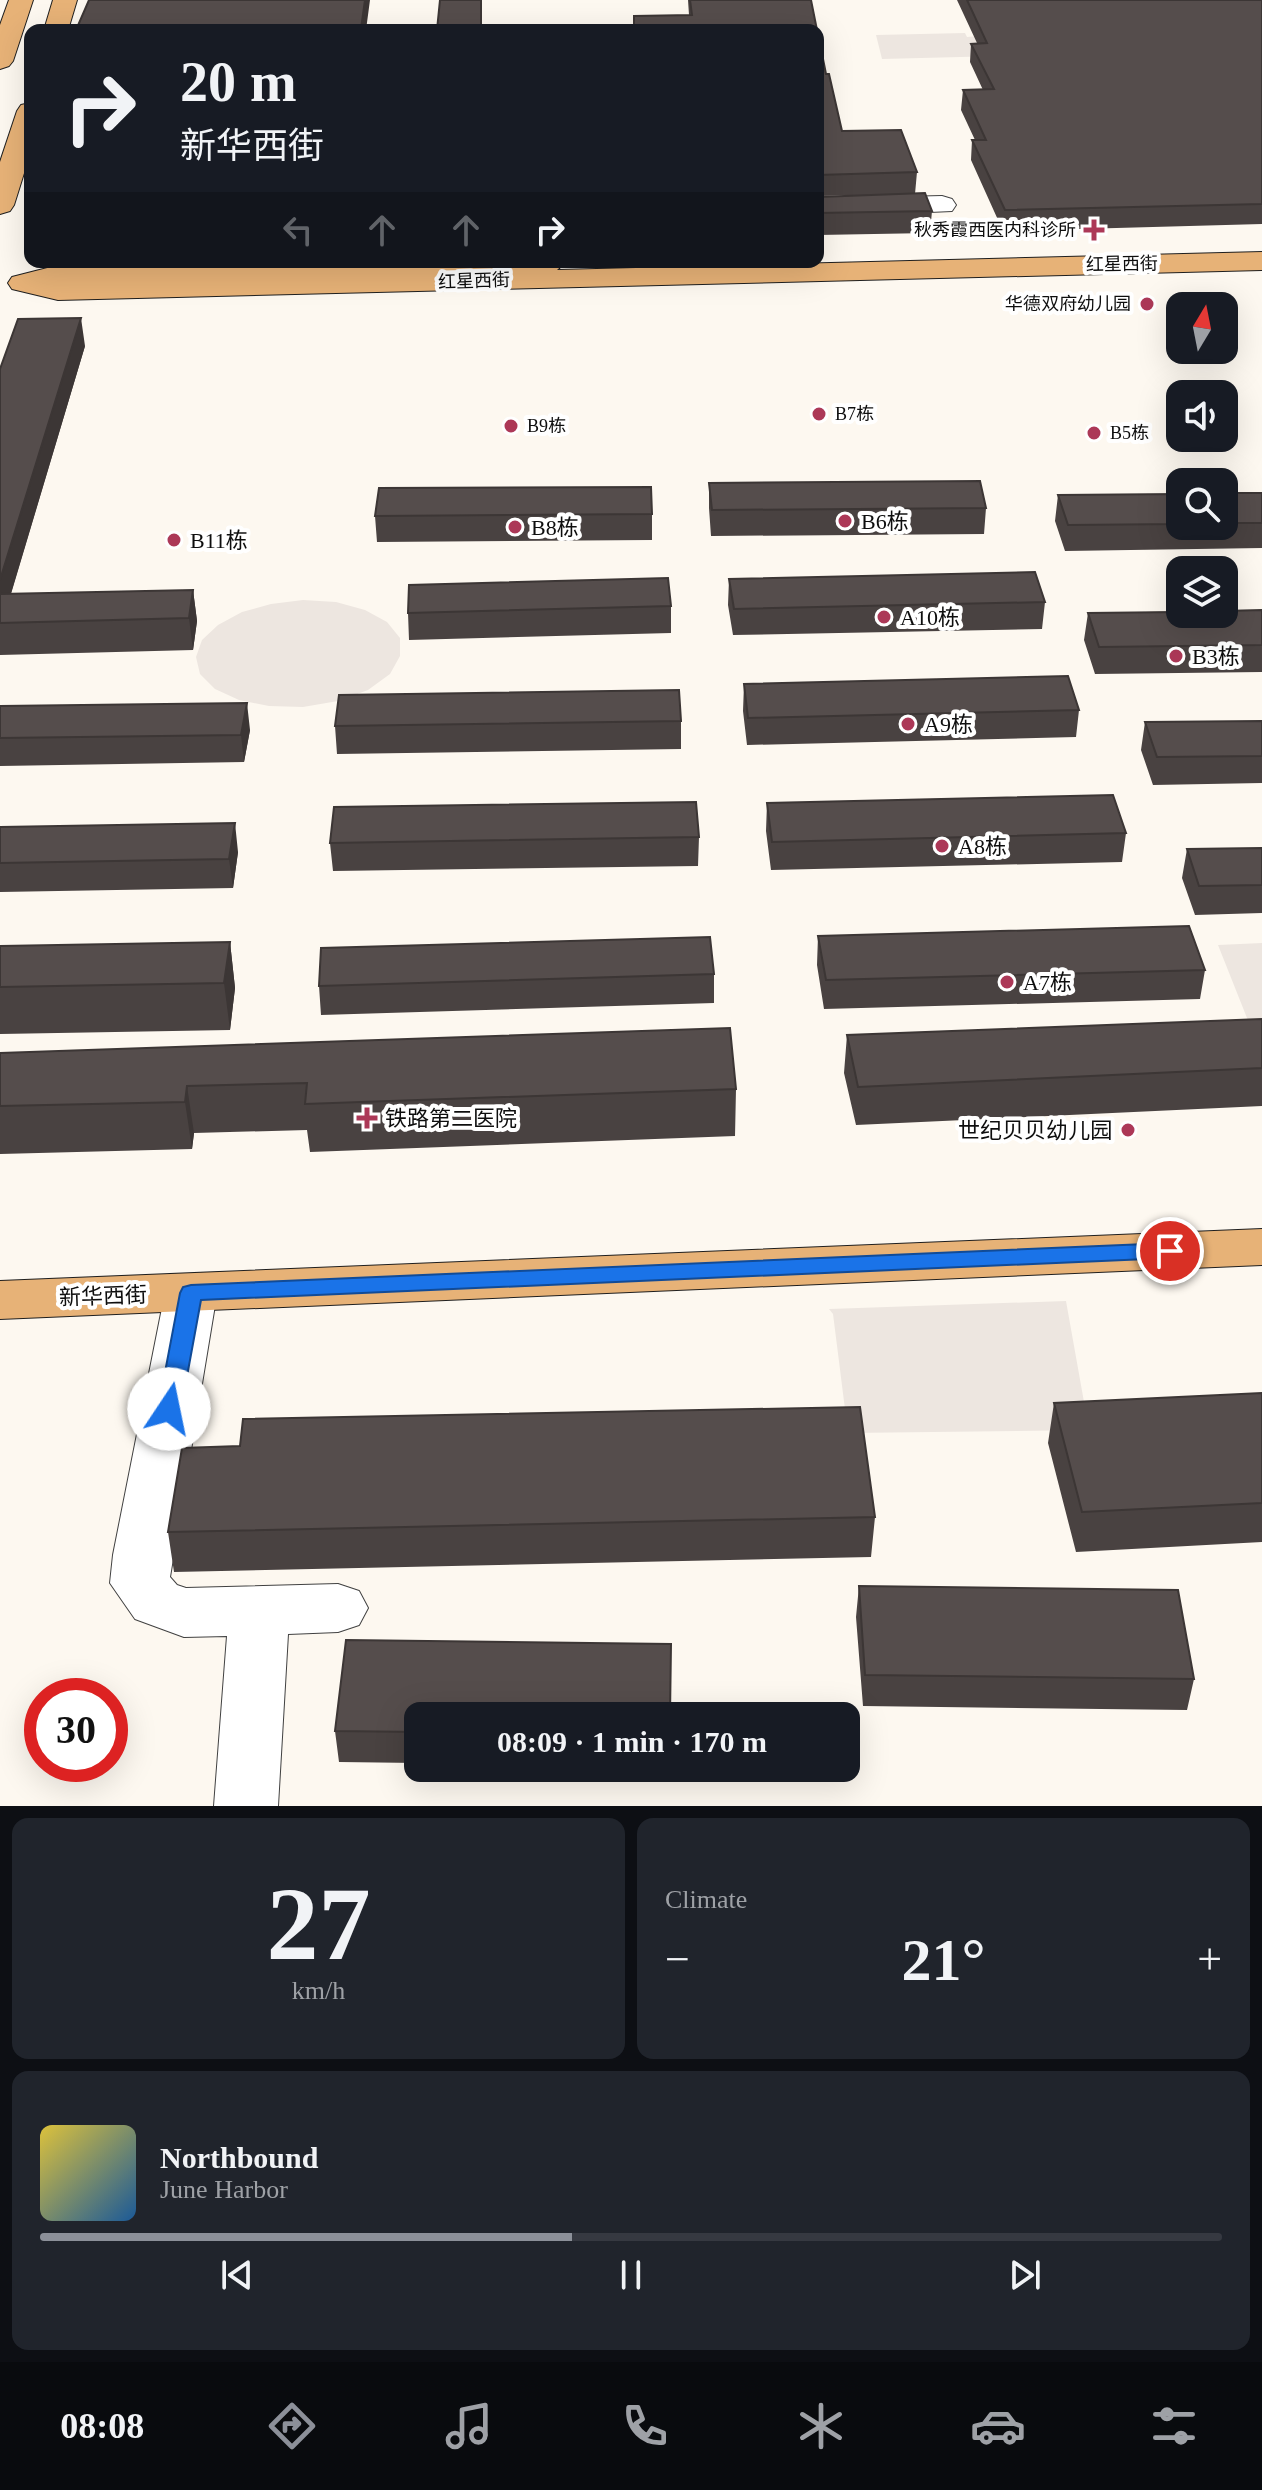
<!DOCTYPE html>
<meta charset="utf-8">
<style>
:root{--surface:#171b24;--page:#20242c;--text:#f1f3f6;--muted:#9ea1a6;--line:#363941;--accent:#8c9099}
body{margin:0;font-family:"Times New Roman","Noto Sans SC",serif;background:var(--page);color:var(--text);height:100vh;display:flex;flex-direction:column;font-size:30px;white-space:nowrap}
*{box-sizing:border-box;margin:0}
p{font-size:26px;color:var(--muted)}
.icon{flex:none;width:44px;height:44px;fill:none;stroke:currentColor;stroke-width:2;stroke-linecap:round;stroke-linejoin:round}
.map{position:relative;height:1806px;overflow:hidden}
.details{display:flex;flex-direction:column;gap:12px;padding:12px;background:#0d0f14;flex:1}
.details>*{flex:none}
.banner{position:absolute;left:24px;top:24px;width:800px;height:244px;border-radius:16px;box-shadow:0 8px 32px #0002;background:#171b24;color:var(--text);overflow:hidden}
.needle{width:52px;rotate:10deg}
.tools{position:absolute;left:1166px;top:292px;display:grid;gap:16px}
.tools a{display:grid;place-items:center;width:72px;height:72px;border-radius:16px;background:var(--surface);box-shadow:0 8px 32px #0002;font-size:40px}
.speed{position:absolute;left:24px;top:1678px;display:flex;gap:16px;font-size:40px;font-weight:700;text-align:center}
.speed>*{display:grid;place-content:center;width:104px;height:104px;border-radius:50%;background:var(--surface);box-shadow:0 8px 32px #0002;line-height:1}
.speed .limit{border:12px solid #d22;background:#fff;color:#111}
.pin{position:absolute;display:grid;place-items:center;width:68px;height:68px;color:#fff;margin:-34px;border:4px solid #fff;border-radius:50%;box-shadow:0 2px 8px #0007}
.me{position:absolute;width:88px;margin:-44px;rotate:11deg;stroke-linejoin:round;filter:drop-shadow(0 0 6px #0008)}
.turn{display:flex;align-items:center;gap:28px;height:168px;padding:0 24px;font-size:36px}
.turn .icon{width:104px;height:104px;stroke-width:2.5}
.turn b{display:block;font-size:56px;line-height:68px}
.lanes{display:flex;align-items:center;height:76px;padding:0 24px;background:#0003;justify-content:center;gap:40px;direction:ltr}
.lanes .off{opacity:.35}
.big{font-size:60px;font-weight:700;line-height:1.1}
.details .tile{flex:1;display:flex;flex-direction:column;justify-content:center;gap:12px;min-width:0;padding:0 28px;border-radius:16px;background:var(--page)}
.details .dial{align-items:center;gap:0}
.dial b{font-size:104px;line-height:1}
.song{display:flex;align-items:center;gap:24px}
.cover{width:96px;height:96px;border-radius:12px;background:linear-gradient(135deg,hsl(50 70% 55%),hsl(210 70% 35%))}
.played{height:8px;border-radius:4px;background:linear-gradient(90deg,var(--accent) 45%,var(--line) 45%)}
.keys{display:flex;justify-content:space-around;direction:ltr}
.heat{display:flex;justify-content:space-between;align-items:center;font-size:44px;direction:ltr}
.details .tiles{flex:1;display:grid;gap:12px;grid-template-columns:1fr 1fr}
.tile:last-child{grid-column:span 2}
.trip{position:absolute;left:404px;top:1702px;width:456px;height:80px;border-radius:16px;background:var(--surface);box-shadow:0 8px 32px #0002;font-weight:700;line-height:80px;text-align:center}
.menu{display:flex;height:128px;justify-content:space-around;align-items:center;background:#090b0e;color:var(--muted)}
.menu .icon{width:56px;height:56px}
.menu .active{color:var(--accent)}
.menu b{font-size:36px;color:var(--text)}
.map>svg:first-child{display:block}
.plaza{fill:#ede6e0}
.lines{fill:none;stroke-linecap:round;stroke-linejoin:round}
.minor-casing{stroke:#414141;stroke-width:2}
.major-casing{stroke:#1f1f1f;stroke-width:2}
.minor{fill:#fff;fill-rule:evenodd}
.major{fill:#e7b277;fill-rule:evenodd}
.wall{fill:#494241}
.shaded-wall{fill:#3c3635}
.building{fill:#554d4c;stroke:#3c3635;stroke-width:2}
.route{fill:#1a73e8;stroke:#114b97;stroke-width:2}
.poi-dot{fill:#ac3857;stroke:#fff;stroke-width:3}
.labels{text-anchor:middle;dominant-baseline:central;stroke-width:8;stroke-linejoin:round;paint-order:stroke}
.far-poi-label{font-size:18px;fill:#0e0e0e;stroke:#fff;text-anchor:start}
.far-street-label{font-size:18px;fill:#0e0e0e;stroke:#fff}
.poi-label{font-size:22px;fill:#0e0e0e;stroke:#fff;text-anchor:start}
.street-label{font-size:22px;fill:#0e0e0e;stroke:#fff}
</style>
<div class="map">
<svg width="1262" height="1806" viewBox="0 0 1262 1806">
<rect width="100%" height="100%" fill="#fdf8f0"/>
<path class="plaza" d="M 965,33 L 967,37 L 978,36 L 1000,56 L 882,59 L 876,35 Z
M 303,600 L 336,602 L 365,610 L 387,622 L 400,638 L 400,656 L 390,674 L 368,690 L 338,701 L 303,707 L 269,706 L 239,700 L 215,689 L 200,674 L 196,657 L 202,640 L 218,625 L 242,612 L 271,604 Z
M 1262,943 L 1262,1022 L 1249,1023 L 1218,945 Z
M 1066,1301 L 1089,1430 L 848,1433 L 833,1314 L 829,1309 Z"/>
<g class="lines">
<defs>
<path id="minor" d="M 942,196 L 952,199 L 956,205 L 952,211 L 818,217 L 818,199 Z
M 191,1274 L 210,1280 L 217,1293 L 170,1577 L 177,1585 L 186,1588 L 338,1584 L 359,1591 L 368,1608 L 359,1625 L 338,1632 L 288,1634 L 278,1806 L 214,1806 L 227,1636 L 184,1637 L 135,1619 L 110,1583 L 113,1555 L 165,1293 L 172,1280 Z"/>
<path id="major" d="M 9,0 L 33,0 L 13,61 L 9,66 L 0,69 L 0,25 Z
M 53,0 L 77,0 L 68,30 L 44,30 Z
M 30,103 L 30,154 L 14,205 L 10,211 L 0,214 L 0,162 L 17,111 L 21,105 Z
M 1262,252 L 1262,270 L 58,300 L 12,289 L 8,283 L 12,277 L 63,264 L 566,262 L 557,270 Z
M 1262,1229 L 1262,1265 L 0,1319 L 0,1281 Z"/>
</defs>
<use href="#minor" class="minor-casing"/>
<use href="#major" class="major-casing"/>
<use href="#minor" class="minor"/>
<use href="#major" class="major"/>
</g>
<path class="wall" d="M 688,0 L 811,0 L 817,30 L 634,30 L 634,16 L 689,15 Z
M 957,0 L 1262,0 L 1262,224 L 1003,231 L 971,160 L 972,140 L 975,140 L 961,110 L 963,90 L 983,90 L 970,62 L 971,44 L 977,43 Z
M 818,34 L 826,74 L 842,131 L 917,172 L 915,194 L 932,211 L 930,233 L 818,235 L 818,197 L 914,194 L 818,196 Z
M 85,346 L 11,594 L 193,590 L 197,621 L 193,650 L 0,655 L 0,369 Z
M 709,483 L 986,508 L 984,534 L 711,536 L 709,508 Z
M 1224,493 L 1262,493 L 1262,548 L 1065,551 L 1055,521 L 1058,495 L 1180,494 L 1180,526 L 1224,526 Z
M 652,514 L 652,540 L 377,542 L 375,516 Z
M 729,579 L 1045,602 L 1042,629 L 733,635 L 728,605 Z
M 671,606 L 671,633 L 409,640 L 408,613 Z
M 1262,610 L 1262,672 L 1095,674 L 1084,640 L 1088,613 Z
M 744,684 L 1079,710 L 1076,737 L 747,745 L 743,711 Z
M 0,706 L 250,730 L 244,762 L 0,766 Z
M 681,721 L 681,749 L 337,754 L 335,726 Z
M 1262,721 L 1262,783 L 1153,785 L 1141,750 L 1145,722 Z
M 767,803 L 1126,833 L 1122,862 L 771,870 L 766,831 Z
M 0,827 L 238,852 L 233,888 L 0,892 Z
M 699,837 L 698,866 L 333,871 L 330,843 Z
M 1262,848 L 1262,913 L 1195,915 L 1182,878 L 1187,849 Z
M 818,936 L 1205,970 L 1200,999 L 824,1009 L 817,965 Z
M 230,942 L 235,988 L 230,1030 L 0,1034 L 0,946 Z
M 714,974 L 714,1003 L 321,1015 L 319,986 Z
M 1262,1019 L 1262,1106 L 856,1125 L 844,1073 L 847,1035 Z
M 0,1053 L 736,1089 L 735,1136 L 310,1152 L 307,1130 L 194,1133 L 192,1149 L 0,1154 Z
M 1262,1393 L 1262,1542 L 1076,1552 L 1048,1443 L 1054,1403 Z
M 240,1446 L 875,1517 L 871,1557 L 174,1572 L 168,1532 Z
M 859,1586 L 1194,1679 L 1187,1710 L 863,1706 L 856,1617 Z
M 418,1716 L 418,1763 L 339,1762 L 335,1731 Z"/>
<path class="shaded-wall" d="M 365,0 L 370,0 L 366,30 L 361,30 Z
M 81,318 L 85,346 L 2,623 L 0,620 L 0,580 Z
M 193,590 L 197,621 L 193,650 L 189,618 Z
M 247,703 L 250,730 L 244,762 L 241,735 Z
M 235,823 L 238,852 L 233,888 L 229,859 Z
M 230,942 L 235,988 L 230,1030 L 224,983 Z
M 187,1086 L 194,1133 L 192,1149 L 185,1102 Z"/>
<path class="building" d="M 89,0 L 365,0 L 361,29 L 76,30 Z
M 440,0 L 481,0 L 481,30 L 437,30 Z
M 690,0 L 811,0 L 817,30 L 634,30 L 634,16 L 692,15 Z
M 967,0 L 1262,0 L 1262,204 L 1005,210 L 972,140 L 986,140 L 963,90 L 994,89 L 971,44 L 987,43 Z
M 818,34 L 826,74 L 829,74 L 842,131 L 901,130 L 917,172 L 818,175 Z
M 925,193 L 932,211 L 818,213 L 818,197 Z
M 81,318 L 0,580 L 0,369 L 18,319 Z
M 980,481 L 986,508 L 712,510 L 709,483 Z
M 651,487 L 652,514 L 375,516 L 379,488 Z
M 1224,493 L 1262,493 L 1262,523 L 1224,523 Z
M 1180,494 L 1180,524 L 1068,525 L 1058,495 Z
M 1035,572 L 1045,602 L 734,609 L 729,579 Z
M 668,578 L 671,606 L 408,613 L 409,585 Z
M 193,590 L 189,618 L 0,623 L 0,594 Z
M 1262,610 L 1262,645 L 1099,647 L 1088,613 L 1180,612 L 1180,614 L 1224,614 L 1224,611 Z
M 1068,676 L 1079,710 L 748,718 L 744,684 Z
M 679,690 L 681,721 L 335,726 L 339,695 Z
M 247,703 L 241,735 L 0,738 L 0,706 Z
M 1262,721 L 1262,756 L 1157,757 L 1145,722 Z
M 1113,795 L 1126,833 L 772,842 L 767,803 Z
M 696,802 L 699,837 L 330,843 L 334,807 Z
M 235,823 L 229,859 L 0,863 L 0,827 Z
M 1262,848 L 1262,885 L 1199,886 L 1187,849 Z
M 1189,926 L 1205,970 L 826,980 L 818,936 Z
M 710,937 L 714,974 L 319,986 L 321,948 Z
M 230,942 L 224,983 L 0,987 L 0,946 Z
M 1262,1019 L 1262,1068 L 858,1087 L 847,1035 Z
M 730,1028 L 736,1089 L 305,1104 L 307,1083 L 187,1086 L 185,1102 L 0,1106 L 0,1053 Z
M 1262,1393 L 1262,1503 L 1082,1512 L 1054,1403 Z
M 860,1407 L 875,1517 L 168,1532 L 182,1448 L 240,1446 L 243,1419 Z
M 859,1586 L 1178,1590 L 1194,1679 L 865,1675 Z
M 346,1640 L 671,1644 L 670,1716 L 418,1716 L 418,1732 L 335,1731 Z"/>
<path class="route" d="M 1170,1243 L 1178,1245 L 1181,1251 L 1178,1256 L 1170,1258 L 201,1300 L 181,1409 L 177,1415 L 169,1418 L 161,1415 L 158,1409 L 180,1293 L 183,1287 L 191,1285 Z"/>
<g class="poi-dot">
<path d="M1090 218h8v8h8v8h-8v8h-8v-8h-8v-8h8z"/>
<circle cx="1147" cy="304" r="8"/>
<circle cx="819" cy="414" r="8"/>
<circle cx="511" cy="426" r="8"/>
<circle cx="1094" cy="433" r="8"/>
<circle cx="845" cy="521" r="8"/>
<circle cx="515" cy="527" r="8"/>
<circle cx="174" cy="540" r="8"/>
<circle cx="884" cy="617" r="8"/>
<circle cx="1176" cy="656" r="8"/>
<circle cx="908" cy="724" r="8"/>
<circle cx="942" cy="846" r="8"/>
<circle cx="1007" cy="982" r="8"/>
<path d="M363 1106h8v8h8v8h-8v8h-8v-8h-8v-8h8z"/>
<circle cx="1128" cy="1130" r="8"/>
</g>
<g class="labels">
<g class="far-poi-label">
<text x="1076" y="230" text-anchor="end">秋秀霞西医内科诊所</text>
<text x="1131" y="304" text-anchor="end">华德双府幼儿园</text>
<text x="835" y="414">B7栋</text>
<text x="527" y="426">B9栋</text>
<text x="1110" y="433">B5栋</text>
</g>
<g class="far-street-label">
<text transform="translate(1122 264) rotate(-1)">红星西街</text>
<text transform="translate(474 281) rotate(-2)">红星西街</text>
</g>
<g class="poi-label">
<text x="861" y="521">B6栋</text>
<text x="531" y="527">B8栋</text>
<text x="190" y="540">B11栋</text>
<text x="900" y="617">A10栋</text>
<text x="1192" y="656">B3栋</text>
<text x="924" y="724">A9栋</text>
<text x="958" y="846">A8栋</text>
<text x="1023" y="982">A7栋</text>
<text x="385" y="1118">铁路第二医院</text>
<text x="1112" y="1130" text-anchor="end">世纪贝贝幼儿园</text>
</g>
<g class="street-label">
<text transform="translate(103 1296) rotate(-2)">新华西街</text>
</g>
</g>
</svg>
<div class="tools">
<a><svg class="needle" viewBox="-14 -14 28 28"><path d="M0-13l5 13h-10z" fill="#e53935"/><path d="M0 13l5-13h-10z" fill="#9ea1a6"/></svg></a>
<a><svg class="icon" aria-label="sound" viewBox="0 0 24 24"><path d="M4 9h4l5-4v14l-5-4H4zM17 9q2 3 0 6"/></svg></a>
<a><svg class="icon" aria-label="search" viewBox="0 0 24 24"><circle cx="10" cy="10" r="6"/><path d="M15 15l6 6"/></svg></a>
<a><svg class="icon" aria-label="layers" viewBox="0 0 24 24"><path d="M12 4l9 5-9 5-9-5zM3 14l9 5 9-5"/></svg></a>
</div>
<div class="speed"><div class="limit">30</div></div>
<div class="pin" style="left:1170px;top:1251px;background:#d93025"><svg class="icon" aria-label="arrive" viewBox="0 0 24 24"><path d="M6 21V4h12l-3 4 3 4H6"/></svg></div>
<svg class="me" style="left:169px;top:1409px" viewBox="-20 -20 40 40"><circle r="19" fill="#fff"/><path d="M0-13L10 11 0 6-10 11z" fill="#1a73e8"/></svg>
<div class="trip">08:09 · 1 min · 170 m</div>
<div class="banner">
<div class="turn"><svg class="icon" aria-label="right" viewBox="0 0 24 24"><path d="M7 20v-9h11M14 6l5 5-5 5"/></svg><div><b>20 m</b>新华西街</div></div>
<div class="lanes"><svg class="icon off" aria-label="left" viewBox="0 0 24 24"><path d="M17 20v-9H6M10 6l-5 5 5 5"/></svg><svg class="icon off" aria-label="ahead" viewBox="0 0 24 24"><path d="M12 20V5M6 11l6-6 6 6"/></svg><svg class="icon off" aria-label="ahead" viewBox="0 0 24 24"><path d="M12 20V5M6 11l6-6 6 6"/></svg><svg class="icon" aria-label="right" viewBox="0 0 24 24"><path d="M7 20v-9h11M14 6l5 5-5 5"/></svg></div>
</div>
</div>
<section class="details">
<div class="tiles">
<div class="tile dial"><b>27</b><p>km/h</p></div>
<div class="tile"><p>Climate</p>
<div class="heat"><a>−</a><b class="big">21°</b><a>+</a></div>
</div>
<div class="tile">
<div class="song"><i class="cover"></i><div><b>Northbound</b><p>June Harbor</p></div></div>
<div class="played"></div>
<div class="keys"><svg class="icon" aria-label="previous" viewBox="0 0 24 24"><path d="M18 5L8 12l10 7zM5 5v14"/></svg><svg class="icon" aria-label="pause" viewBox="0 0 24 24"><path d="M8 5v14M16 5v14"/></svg><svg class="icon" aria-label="next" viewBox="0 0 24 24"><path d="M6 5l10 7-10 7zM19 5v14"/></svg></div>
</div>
</div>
</section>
<nav class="menu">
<b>08:08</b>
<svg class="icon active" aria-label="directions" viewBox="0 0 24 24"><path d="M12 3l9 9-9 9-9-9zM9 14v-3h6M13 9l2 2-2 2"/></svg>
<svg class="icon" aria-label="music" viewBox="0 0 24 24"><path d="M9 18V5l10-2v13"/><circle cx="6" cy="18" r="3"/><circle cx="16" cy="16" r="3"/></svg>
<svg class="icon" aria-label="phone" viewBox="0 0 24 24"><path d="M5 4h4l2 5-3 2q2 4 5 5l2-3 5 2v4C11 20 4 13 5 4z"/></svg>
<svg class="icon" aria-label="climate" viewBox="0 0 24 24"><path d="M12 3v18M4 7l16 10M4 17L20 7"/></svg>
<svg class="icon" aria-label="car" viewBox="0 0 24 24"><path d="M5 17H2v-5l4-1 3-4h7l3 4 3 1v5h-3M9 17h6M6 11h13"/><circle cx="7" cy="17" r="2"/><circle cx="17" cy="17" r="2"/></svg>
<svg class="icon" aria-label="filters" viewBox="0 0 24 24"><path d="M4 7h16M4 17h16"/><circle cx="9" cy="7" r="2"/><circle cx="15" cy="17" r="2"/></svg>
</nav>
